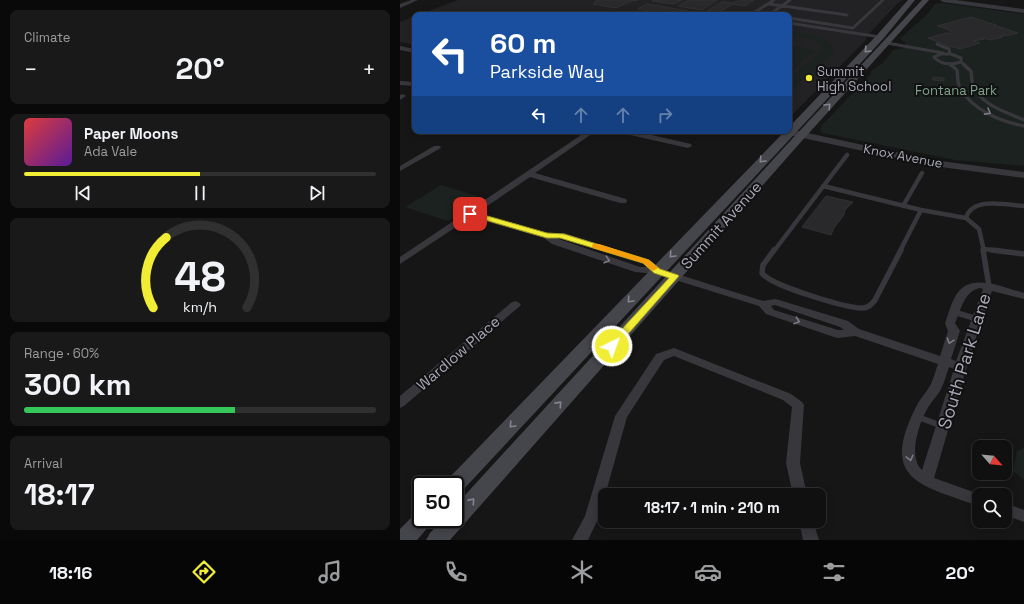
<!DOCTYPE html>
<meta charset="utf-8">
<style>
:root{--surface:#101011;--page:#19191a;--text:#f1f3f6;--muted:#9c9d9f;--line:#303031;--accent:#f1ed34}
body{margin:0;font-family:"Space Grotesk",sans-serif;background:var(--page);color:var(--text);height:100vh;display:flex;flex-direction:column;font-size:15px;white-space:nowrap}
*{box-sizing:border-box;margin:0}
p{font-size:13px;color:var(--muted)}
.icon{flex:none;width:22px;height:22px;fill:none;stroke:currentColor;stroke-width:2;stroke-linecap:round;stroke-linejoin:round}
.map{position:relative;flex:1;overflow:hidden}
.panel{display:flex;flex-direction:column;gap:10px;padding:10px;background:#090909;width:400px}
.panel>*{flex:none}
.banner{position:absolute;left:12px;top:12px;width:380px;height:122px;border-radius:8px;box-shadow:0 2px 10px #0003,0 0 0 1px var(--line);background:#1a4fa0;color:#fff;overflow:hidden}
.needle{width:26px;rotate:117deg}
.buttons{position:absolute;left:572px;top:440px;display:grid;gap:8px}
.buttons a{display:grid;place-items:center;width:40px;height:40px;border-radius:8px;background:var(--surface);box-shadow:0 2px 10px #0003,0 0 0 1px var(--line);font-size:20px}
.speed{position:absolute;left:12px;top:476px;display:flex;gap:8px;font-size:20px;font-weight:700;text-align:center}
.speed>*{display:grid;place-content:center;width:52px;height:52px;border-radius:50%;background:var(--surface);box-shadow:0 2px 10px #0003,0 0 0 1px var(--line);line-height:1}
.speed .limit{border:2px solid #111;border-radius:6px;background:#fff;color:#111}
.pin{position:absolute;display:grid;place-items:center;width:34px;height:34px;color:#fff;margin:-17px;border-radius:8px;box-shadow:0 2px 6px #0006}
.me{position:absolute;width:44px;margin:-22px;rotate:42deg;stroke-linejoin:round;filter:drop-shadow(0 0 3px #0008)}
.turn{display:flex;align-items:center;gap:14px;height:84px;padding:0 12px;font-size:18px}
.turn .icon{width:52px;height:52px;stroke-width:2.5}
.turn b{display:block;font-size:28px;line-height:34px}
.lanes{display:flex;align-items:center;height:38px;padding:0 12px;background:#0003;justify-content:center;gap:20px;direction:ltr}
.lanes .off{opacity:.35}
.big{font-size:30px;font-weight:600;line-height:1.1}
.panel .card{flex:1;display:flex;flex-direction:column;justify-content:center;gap:6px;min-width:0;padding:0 14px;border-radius:8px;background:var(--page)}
.panel .dial{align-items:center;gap:0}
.dial svg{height:104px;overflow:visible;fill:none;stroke:var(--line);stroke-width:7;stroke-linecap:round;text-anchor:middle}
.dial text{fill:var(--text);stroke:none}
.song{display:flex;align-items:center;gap:12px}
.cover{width:48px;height:48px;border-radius:6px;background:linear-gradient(135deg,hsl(0 70% 55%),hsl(270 70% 35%))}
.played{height:4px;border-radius:2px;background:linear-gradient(90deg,var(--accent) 50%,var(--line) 50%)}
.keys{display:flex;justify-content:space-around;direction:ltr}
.heat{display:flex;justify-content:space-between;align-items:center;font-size:22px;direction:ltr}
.charge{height:6px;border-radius:3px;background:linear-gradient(90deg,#34c759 60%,var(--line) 0)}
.trip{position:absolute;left:198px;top:488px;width:228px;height:40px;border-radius:8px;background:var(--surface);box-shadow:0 2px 10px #0003,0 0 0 1px var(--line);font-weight:600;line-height:40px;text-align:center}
.tabs{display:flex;height:64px;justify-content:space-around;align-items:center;background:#060607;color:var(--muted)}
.tabs .icon{width:28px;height:28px}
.tabs .current{color:var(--accent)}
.tabs b{font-size:18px;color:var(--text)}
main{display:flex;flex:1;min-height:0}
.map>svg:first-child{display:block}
.built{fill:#222224}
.green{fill:#1c221f}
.building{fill:#29292b;stroke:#313033}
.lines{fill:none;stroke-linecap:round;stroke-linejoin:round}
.service-far4{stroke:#37373c;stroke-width:3}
.service-far3{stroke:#37373c;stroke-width:3.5}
.service-far2{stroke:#37373c;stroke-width:4.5}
.service-far1{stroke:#37373c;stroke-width:5.5}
.service{stroke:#37373c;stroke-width:6}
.minor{fill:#37373c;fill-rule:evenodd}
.tertiary{fill:#37373c;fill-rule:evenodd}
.secondary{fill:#45454c;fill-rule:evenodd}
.oneway{stroke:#858592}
.oneway2{stroke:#7b7b86}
.route{fill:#f1ed34;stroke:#9d9a22}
.slow{fill:#f59e0b}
.poi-dot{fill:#f1ed34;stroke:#111112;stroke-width:1.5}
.labels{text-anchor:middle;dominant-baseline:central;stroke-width:4;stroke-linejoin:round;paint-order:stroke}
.far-poi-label{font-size:13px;fill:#a8a8b7;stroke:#111112;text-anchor:start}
.far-park-label{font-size:13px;fill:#7fa28c;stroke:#111112}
.far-street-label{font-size:13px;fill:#a8a8b7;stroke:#111112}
.street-label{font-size:15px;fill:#a8a8b7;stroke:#111112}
.near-street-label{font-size:18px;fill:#a8a8b7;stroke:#111112}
</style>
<main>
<section class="panel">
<div class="card"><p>Climate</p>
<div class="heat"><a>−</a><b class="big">20°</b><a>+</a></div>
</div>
<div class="card">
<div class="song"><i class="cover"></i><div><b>Paper Moons</b><p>Ada Vale</p></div></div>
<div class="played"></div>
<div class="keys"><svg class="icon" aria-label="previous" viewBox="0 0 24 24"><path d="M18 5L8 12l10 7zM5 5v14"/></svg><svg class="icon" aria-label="pause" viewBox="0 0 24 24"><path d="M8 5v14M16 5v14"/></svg><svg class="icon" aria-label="next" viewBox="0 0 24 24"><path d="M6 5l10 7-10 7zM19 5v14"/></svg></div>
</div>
<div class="card dial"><svg viewBox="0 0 100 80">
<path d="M14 69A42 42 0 1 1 86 69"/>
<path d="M14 69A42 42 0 0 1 24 15" stroke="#f1ed34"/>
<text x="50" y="56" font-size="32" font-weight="700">48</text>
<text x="50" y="72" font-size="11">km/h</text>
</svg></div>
<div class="card"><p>Range · 60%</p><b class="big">300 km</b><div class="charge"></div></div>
<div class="card"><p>Arrival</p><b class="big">18:17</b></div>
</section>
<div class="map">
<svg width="624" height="540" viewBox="0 0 624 540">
<rect width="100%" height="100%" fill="#161617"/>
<path class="built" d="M 58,0 L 503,0 L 498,3 L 465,38 L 467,39 L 389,118 L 389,15 L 18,15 Z
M 15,16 L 15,45 L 0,42 L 0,22 Z"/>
<path class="green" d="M 543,3 L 624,14 L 624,166 L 555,160 L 437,136 L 423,133 L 420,130 L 423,124 L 470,75 L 472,70 L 483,63 L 493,50 L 504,48 L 505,42 L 500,39 C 511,27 526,18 535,4 Z
M 389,32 C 405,33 424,34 434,48 L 432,54 L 389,92 L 389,79 L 420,52 L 422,48 C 415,37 401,37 389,36 Z
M 389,45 L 416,50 L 389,73 Z
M 41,185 L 83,198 L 48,221 L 5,207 Z
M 624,448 L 624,480 L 613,471 L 617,451 Z"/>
<path class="building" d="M 197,0 L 238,0 L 231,1 L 216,8 L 193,4 Z
M 253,0 L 282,0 L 274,4 L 252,1 Z
M 289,0 L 317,0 L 302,10 L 278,6 Z
M 342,0 L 354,0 L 345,6 L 333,4 L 319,12 L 307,11 L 322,2 L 332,3 Z
M 247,4 L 288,11 L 282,15 L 274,15 L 238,9 Z
M 233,12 L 253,15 L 227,15 Z
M 571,17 L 596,25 L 594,25 L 618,33 L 606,36 L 603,35 L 600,36 L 603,37 L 591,40 L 582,38 L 584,39 L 573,41 L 580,43 L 560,49 L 549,46 L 528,38 L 546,33 L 550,34 L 550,30 L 537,26 Z
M 533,77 L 544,78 L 544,81 L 533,80 Z
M 426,196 L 453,202 L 445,210 L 444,215 L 434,228 L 431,235 L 402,227 Z"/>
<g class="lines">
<path class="service-far4" d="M 369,4 L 447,15
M 369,15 L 390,0
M 372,15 L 355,12 L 374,0
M 389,18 L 453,28 L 483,0
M 389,23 L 480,37
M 487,43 L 543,53
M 537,44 L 549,49 L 550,54
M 541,54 L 551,54 L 561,58 L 561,62 C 551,65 541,65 534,57 Z
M 561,62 L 566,66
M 549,64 L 552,66"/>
<path class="service-far3" d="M 551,65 L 557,70 C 558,76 557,83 560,88 C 572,110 602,122 624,126
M 564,65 L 571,71 C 572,76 571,83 574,87 C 583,106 606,112 624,120"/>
<path class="service-far2" d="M 423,186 L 521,210 L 566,218
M 503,206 L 522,173
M 584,249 L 600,251
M 374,251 L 447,155
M 500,251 L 521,210
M 584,251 L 579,229 L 566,218 C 572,196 607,205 624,206"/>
<path class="service-far1" d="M 374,250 L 363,265 L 362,273 C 369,285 446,308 462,308 C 468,308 471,305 475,300 L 501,250
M 583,250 L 589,286
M 592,250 L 624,254
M 554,312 L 577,319"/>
<path class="service" d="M 518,417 L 542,426"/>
<path class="minor" d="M 11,0 L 18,0 L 0,8 L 0,4 Z
M 0,81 L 15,82 L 15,86 L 0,85 Z
M 3,94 L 6,96 L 0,100 L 0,95 Z
M 187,131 L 196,131 L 135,173 L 226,199 L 227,201 L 226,203 L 220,203 L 130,177 L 77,213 L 147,233 L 164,233 L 249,260 L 261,269 L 363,301 L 375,299 L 379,300 L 448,321 L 459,329 L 540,356 L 548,331 L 545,323 C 549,313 552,299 559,291 C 574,273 605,288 624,293 L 624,299 L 592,291 L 572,349 L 534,478 L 582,495 L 579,495 L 579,506 C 520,485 479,480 516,407 C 519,400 524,395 528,389 C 533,382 535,372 538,364 L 455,336 L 438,338 L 434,337 L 366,314 L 359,306 L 256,274 L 235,272 L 152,244 L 144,238 L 71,217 L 0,264 L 0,257 ZM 156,238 L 160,238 L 243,264 L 247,267 L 240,267 ZM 580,288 L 583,289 L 556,361 L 551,359 L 560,331 L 555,323 C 561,310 564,291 580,288 ZM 375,305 L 440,327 L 444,330 L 438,330 L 374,310 L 371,306 ZM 549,367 L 554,369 L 522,470 C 507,457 520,420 529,406 C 532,401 537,396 540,391 C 544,384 546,375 549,367 Z
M 220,131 L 234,131 L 291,144 L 292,146 L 288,148 L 221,133 Z
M 34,146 L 40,146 L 41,148 L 0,171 L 0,166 Z
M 116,301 L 121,304 L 120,306 L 4,406 L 0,408 L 0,396 L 112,302 Z
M 274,348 L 391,394 L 402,402 L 404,405 L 400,463 L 407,495 L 393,495 L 386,463 L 392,407 L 383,400 L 274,356 L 264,360 L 227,417 L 199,517 L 188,540 L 172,540 L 185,516 L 215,416 L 256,354 Z
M 605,503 L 624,510 L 624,522 L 605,515 Z
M 399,521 L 413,521 L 419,540 L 403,540 Z"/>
<path class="tertiary" d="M 540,0 L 556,0 L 624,9 L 624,13 L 543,2 Z
M 0,46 L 15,49 L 15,53 L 0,50 Z
M 389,129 L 533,160 L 624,172 L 624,178 L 533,166 L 384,134 L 380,131 L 389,131 Z"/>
<path class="secondary" d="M 508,0 L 515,0 L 483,39 L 62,491 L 55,493 L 55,485 L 45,485 L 48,479 L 385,131 L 389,131 L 389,127 L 477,35 Z
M 522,0 L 529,0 L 400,143 L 50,540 L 26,540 L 30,533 L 43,519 L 55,519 L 55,506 L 392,139 Z
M 21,511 L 21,519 L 33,519 L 30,525 L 17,540 L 0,540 L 0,529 L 16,513 Z"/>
</g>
<defs><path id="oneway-chevron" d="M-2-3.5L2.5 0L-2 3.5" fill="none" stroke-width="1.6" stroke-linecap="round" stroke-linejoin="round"/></defs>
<g class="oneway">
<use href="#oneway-chevron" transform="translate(467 50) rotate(134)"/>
<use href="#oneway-chevron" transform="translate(428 106) rotate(-47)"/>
<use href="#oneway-chevron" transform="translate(362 160) rotate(133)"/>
<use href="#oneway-chevron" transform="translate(272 255) rotate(133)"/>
<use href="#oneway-chevron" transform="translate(230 300) rotate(133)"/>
<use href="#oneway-chevron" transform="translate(159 404) rotate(-48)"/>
<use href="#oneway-chevron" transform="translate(112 425) rotate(133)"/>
<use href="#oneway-chevron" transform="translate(72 501) rotate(-48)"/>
</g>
<g class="oneway2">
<use href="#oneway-chevron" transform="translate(588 112) rotate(29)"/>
<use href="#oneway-chevron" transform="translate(207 260) rotate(18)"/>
<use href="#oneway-chevron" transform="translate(397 321) rotate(18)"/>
<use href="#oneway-chevron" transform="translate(550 341) rotate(108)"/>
<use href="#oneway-chevron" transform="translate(510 458) rotate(76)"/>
</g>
<path class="route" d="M 70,211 L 147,233 L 164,234 L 249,260 L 260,269 L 278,275 L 279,276 L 215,349 L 208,349 L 206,346 L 208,344 L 269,278 L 254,273 L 243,263 L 160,238 L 147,238 L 68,215 L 68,212 Z"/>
<path class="slow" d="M 193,244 L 199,244 L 249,260 L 258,268 L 253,271 L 243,263 L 193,248 L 192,246 Z"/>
<circle class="poi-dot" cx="409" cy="78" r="4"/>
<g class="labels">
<g class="far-poi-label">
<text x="417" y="71">Summit<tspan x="417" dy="15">High School</tspan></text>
</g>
<g class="far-park-label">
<text x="556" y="90">Fontana Park</text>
</g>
<g class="far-street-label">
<text transform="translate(503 156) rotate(11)">Knox Avenue</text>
</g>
<g class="street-label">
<text transform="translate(321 225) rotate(-48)">Summit Avenue</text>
<text transform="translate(58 353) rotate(-41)">Wardlow Place</text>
</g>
<g class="near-street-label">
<text transform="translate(564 361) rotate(-73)">South Park Lane</text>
</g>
</g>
</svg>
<div class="buttons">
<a><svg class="needle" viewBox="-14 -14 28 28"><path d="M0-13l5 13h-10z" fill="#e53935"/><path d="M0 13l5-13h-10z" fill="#9c9d9f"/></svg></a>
<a><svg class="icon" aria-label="search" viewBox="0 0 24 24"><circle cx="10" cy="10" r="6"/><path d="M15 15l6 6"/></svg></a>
</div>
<div class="speed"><div class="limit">50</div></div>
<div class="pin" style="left:70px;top:214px;background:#d93025"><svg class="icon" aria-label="arrive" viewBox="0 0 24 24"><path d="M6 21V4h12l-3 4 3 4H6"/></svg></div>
<svg class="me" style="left:212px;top:346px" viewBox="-20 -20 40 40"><circle r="17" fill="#f1ed34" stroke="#fff" stroke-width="3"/><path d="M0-11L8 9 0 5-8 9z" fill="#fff"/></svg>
<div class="trip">18:17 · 1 min · 210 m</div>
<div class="banner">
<div class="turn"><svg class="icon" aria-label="left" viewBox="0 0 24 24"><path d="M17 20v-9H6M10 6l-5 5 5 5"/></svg><div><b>60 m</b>Parkside Way</div></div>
<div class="lanes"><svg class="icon" aria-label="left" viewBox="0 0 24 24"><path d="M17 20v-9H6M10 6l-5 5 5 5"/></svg><svg class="icon off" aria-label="ahead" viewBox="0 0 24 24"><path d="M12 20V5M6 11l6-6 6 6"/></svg><svg class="icon off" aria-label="ahead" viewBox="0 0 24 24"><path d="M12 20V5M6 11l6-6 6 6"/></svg><svg class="icon off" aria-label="right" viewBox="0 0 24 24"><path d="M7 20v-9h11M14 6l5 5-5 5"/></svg></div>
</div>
</div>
</main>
<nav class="tabs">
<b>18:16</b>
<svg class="icon current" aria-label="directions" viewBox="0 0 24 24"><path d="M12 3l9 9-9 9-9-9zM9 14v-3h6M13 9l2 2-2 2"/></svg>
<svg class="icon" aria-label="music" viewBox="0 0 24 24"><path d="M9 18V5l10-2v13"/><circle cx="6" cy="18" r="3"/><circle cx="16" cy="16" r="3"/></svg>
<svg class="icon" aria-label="phone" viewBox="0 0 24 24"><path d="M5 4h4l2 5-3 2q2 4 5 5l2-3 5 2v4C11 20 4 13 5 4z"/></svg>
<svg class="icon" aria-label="climate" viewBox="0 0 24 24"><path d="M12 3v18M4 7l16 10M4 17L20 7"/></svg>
<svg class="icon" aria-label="car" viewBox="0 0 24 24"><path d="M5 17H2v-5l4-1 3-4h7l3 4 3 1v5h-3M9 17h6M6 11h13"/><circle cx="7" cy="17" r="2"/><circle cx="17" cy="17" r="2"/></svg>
<svg class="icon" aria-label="filters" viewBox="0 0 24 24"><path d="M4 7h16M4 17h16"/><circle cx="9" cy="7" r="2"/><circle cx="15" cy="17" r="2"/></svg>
<b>20°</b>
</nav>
